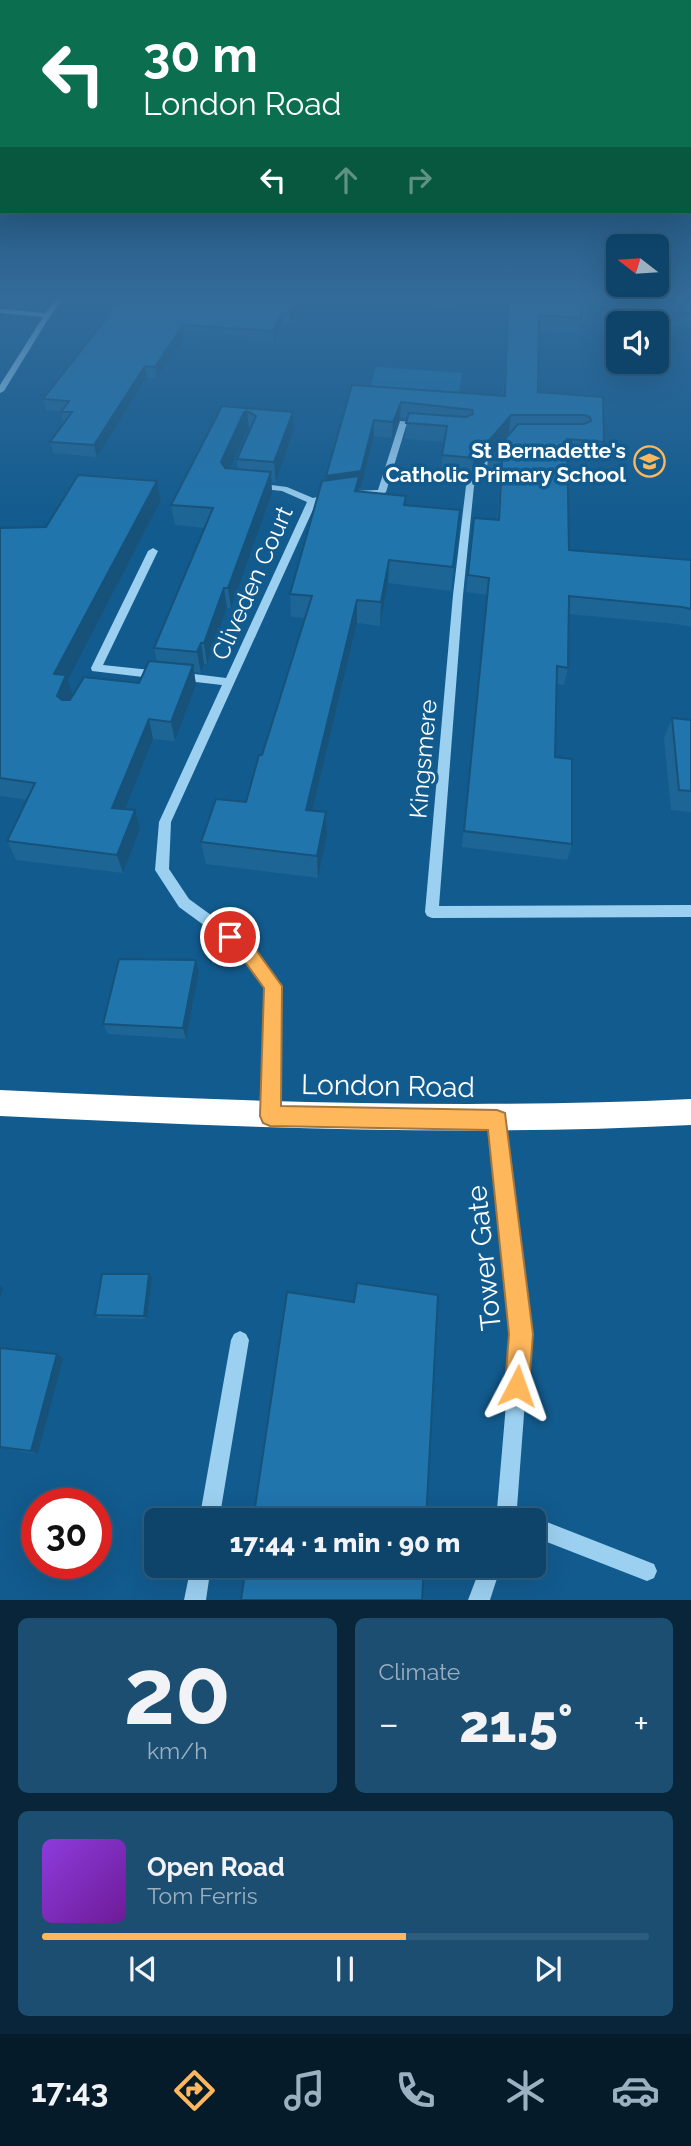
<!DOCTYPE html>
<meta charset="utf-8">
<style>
:root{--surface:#0e446a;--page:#1c4e72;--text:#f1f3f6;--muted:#9bb0c1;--line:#2e5c7e;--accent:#ffb75c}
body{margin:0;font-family:Raleway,sans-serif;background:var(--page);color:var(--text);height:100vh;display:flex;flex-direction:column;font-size:26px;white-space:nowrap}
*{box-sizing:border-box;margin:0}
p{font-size:23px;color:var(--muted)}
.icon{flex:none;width:38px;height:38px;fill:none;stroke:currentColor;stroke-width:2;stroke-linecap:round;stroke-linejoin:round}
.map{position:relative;height:1600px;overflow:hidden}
.details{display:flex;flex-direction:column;gap:18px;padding:18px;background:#08253a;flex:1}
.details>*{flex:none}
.guide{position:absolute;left:0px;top:0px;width:691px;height:214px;box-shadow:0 7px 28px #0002,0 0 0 2px var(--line);background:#0b6e4f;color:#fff;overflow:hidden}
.needle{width:46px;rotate:287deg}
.buttons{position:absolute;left:606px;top:234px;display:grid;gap:14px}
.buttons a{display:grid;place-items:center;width:63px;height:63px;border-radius:10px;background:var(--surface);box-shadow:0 7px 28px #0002,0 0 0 2px var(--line);font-size:35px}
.speed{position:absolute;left:21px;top:1488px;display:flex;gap:14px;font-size:35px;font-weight:700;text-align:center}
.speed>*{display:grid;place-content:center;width:91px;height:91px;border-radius:50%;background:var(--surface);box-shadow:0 7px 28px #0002,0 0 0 2px var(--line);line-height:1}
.speed .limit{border:10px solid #d22;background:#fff;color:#111}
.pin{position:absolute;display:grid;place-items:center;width:60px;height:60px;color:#fff;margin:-30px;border:4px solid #fff;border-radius:50%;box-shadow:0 2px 7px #0007}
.me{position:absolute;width:77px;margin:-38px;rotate:4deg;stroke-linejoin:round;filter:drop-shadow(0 0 5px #0008)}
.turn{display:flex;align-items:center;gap:24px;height:147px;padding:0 28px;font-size:32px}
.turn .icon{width:91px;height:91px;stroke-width:2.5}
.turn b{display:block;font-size:49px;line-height:60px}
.lanes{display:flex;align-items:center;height:66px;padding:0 28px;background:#0003;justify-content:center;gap:35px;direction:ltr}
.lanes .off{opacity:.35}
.big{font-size:52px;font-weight:800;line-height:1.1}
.details .card{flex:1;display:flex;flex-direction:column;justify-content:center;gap:10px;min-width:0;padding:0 24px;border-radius:10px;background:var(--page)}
.details .dial{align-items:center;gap:0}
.dial b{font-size:91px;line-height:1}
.song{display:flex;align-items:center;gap:21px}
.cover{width:84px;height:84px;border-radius:10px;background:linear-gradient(135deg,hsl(270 70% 55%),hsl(280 70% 35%))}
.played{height:7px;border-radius:4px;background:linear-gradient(90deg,var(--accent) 60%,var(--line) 60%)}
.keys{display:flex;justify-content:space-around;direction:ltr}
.heat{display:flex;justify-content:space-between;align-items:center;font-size:38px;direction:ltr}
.details .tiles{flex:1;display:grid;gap:18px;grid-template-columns:1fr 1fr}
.card:last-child{grid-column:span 2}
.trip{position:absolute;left:144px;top:1508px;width:402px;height:70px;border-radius:10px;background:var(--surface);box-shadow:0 7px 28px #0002,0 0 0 2px var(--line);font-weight:800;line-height:70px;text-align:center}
.dock{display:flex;height:112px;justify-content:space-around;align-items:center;background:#061b2a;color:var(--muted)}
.dock .icon{width:49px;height:49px}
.dock .selected{color:var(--accent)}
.dock b{font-size:32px;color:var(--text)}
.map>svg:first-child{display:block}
.green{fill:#1a70a8}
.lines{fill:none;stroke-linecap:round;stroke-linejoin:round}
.minor{fill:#9cd0f1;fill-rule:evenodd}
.highway{fill:#fff;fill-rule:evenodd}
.wall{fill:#1c6595;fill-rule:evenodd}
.shaded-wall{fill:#165279}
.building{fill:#2075ad;stroke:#165279;stroke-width:2}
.route{fill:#ffb75c;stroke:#a6773c;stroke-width:2}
.labels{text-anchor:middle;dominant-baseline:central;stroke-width:7;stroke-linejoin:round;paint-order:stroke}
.far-poi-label{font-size:21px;font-weight:bold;fill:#fff;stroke:#125b8e;text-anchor:end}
.street-label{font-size:24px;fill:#fff;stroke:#125b8e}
.near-street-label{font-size:28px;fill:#fff;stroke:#125b8e}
</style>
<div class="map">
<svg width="691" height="1600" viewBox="0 0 691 1600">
<rect width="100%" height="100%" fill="#125b8e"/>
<path class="green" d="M 376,367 L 462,373 L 459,392 L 371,386 Z"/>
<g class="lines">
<path class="minor" d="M 57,299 L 64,299 L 50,316 L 4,391 L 0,393 L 0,385 L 43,317 L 0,313 L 0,309 L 45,313 Z
M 400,421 L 420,423 L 424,425 L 420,427 L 406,426 L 386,492 L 382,495 L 349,496 L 348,494 L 352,491 L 378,490 Z
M 497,451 L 501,454 L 474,486 L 463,595 L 439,906 L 691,905 L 691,917 L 432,918 L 427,916 L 425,912 L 453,595 L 466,486 L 494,452 Z
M 256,483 L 287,487 L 313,498 L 331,494 L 335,497 L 316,503 L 171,822 L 169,869 L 189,899 L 248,942 L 280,986 L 278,1115 L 276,1120 L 270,1123 L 264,1120 L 262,1115 L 266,988 L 238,950 L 179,907 L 155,870 L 159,822 L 222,685 L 178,680 L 173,676 L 178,672 L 226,678 L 307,502 L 282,491 L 253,488 L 252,486 Z
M 153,548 L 158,551 L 103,665 L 160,671 L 165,675 L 160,679 L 92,671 L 91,668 L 148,551 Z
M 497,1112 L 503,1114 L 505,1120 L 530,1334 L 516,1521 L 496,1521 L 512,1334 L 489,1120 L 491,1114 Z
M 240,1331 L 246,1334 L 249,1340 L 219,1521 L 199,1521 L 231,1340 L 234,1334 Z
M 534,1517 L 654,1564 L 657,1571 L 654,1578 L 647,1581 L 534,1537 L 534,1521 L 526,1521 Z
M 191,1566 L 211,1566 L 206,1600 L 184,1600 Z
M 481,1566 L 501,1566 L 490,1600 L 468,1600 Z"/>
<path class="highway" d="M 0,1090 C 231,1101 460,1110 691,1099 L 691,1125 C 460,1137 231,1127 0,1116 Z"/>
</g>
<path class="wall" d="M 118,299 L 309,299 L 308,301 L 302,301 L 291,324 L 283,324 L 274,342 L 185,335 L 157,378 L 147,377 L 97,457 L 53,453 L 50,442 L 64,423 L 61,411 L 46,410 L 43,399 L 106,319 L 105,316 Z
M 340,299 L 459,299 L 457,309 L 425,307 L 426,303 Z
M 507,299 L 691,299 L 691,328 L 656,326 L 656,324 L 618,324 L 580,322 L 578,334 L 539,331 L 538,392 L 603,397 L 604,442 L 600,458 L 567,456 L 569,550 L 691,560 L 691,627 L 676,624 L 568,614 L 568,668 L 564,685 L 556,684 L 555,757 L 572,844 L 567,860 L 462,847 L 487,595 L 466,592 L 472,535 L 497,520 L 500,476 L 486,475 L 488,459 L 512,431 L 509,431 L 472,474 L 441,471 L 444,442 L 405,439 L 407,419 L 400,418 L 392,438 L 374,436 L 361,488 L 358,488 L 358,492 L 405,505 L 460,510 L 451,591 L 388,583 L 380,626 L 357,623 L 312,810 L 326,812 L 327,835 L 318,878 L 206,864 L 201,842 L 246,802 L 262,755 L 305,618 L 291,617 L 290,594 L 326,481 L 352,385 L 503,396 Z
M 222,406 L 293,412 L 293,432 L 276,482 L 271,482 L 272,493 L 231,608 L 227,608 L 207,664 L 204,664 L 201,673 L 194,672 L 196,685 L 175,741 L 153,739 L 125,809 L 140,829 L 123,873 L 16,860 L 7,841 L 27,800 L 0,796 L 0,528 L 46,527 L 157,481 L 161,500 L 68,680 L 73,695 L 139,683 L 157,662 L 154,648 L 205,528 L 175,525 L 171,505 ZM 249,430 L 237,459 L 238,469 L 230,468 L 246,432 Z
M 672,718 L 691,720 L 691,812 L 671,810 L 664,738 Z
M 199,972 L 186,1039 L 108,1034 L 103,1024 Z
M 152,1278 L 147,1319 L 98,1318 L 95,1315 Z
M 0,1348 L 63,1359 L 38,1454 L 0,1448 Z"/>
<path class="shaded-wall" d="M 297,299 L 302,299 L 302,301 L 291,324 L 291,313 Z
M 282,313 L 283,324 L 274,342 L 273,331 Z
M 183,325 L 185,335 L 157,378 L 155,367 Z
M 145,366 L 147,377 L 97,457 L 94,445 Z
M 401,402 L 400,418 L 392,438 L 393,422 Z
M 247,411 L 249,430 L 246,432 L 224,482 L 221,462 L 244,412 Z
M 293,412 L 293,432 L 276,482 L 274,462 Z
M 511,415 L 509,431 L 472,474 L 474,458 Z
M 374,420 L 374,436 L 361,488 L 358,488 L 358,499 L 326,493 L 326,476 Z
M 271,472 L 272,493 L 231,608 L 228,588 Z
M 157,481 L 161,500 L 68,680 L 73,695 L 64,715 L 57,696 L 54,674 Z
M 389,560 L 388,583 L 380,626 L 381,602 Z
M 224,588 L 227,608 L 207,664 L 204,643 Z
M 357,600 L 357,623 L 307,832 L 306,810 Z
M 201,643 L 204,664 L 201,673 L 197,652 Z
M 193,665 L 196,685 L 175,741 L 171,722 Z
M 149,719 L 153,739 L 118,827 L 112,808 Z
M 135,810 L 140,829 L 123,873 L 117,855 Z
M 326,812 L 327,835 L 318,878 L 317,856 Z
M 196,960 L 199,972 L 186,1039 L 183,1028 Z
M 149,1274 L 152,1278 L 147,1319 L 144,1316 Z
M 0,1286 L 3,1288 L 0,1298 Z
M 57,1354 L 63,1359 L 38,1454 L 31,1451 Z"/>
<path class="building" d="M 118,299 L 297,299 L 291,313 L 282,313 L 273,331 L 183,325 L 155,367 L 145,366 L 94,445 L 50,442 L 72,412 L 61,412 L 69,401 L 43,399 L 108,316 L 105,316 Z
M 508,299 L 691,299 L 691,313 L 581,307 L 581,318 L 539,315 L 538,392 L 603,397 L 604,442 L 567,439 L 569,550 L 691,560 L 691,609 L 682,607 L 569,596 L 568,668 L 557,666 L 555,757 L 572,759 L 572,844 L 464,831 L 489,578 L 468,575 L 474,518 L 499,520 L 502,460 L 488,459 L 518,424 L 584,424 L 591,421 L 590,417 L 584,415 L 511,415 L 474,458 L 442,455 L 447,426 L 406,423 L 409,413 L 466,417 L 473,414 L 472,410 L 401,402 L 393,422 L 374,420 L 361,471 L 326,476 L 352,385 L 505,396 Z
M 222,406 L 293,412 L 274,462 L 237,459 L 256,416 L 247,411 L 244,412 L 221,462 L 225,468 L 271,472 L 228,588 L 224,588 L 204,643 L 201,643 L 197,652 L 154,648 L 213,508 L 171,505 Z
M 78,475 L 157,481 L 54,674 L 66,675 L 57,696 L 62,700 L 70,700 L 84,677 L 139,683 L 149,661 L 193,665 L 171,722 L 149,719 L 112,808 L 135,810 L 117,855 L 7,841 L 35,783 L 0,778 L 0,528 L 46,527 Z
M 359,476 L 355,491 L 406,496 L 404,505 L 460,510 L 453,567 L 389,560 L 381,602 L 357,600 L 306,810 L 326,812 L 317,856 L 201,842 L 216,799 L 246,802 L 259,755 L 262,755 L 312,596 L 290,594 L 322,481 Z
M 672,718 L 691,720 L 691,791 L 679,790 Z
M 119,959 L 196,960 L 183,1028 L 103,1024 Z
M 102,1274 L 149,1274 L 144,1316 L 95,1315 Z
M 357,1283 L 438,1295 L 426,1521 L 253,1521 L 287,1292 L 354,1302 Z
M 0,1348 L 57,1354 L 31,1451 L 0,1447 Z
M 246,1566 L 424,1566 L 422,1600 L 241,1600 Z"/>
<linearGradient id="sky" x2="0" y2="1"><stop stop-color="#0a324e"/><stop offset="0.57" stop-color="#336c9b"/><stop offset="1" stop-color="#336c9b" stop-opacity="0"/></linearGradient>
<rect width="691" height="523" fill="url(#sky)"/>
<path class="route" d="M 230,930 L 249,940 L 282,986 L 281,1106 L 497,1110 L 505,1113 L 533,1334 L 529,1386 L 526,1395 L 517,1399 L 508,1395 L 505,1386 L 509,1334 L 488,1130 L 270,1126 L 263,1123 L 260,1116 L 264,988 L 237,951 L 223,943 L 221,937 L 223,932 Z"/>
<defs>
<symbol id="school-ring" viewBox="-11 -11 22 22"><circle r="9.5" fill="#125b8e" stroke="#ffb75c" stroke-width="1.5"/><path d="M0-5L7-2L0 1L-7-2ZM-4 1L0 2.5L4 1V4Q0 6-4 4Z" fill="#ffb75c"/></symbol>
</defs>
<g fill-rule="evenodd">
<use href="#school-ring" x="632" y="444" width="35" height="35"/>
</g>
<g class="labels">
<g class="far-poi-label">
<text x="626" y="450">St Bernadette's<tspan x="626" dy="24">Catholic Primary School</tspan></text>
</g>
<g class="street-label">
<text transform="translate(252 583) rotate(-66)">Cliveden Court</text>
<text transform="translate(423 759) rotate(-85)">Kingsmere</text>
</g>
<g class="near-street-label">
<text transform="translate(388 1086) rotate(1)">London Road</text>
<text transform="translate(484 1258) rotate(-96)">Tower Gate</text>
</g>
</g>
</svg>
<div class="buttons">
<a><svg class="needle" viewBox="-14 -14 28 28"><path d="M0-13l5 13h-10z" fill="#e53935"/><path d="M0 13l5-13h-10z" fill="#9bb0c1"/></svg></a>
<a><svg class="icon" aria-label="sound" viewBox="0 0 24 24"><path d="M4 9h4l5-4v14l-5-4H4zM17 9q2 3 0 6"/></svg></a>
</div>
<div class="speed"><div class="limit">30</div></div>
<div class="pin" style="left:230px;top:937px;background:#d93025"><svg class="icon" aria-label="arrive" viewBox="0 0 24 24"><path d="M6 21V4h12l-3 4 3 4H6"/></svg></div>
<svg class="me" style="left:517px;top:1386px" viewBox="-20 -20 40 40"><path d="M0-17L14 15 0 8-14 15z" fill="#ffb75c" stroke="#fff" stroke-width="4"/></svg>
<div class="trip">17:44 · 1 min · 90 m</div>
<div class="guide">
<div class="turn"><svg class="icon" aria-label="left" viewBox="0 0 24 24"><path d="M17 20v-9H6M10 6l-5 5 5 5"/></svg><div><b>30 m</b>London Road</div></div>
<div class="lanes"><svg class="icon" aria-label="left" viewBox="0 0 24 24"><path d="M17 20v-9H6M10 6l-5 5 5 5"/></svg><svg class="icon off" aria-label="ahead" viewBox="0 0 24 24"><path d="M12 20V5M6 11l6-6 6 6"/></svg><svg class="icon off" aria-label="right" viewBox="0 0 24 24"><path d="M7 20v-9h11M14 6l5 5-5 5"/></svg></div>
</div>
</div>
<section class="details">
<div class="tiles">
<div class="card dial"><b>20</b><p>km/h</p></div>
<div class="card"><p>Climate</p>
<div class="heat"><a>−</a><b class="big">21.5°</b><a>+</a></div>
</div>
<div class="card">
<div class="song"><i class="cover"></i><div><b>Open Road</b><p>Tom Ferris</p></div></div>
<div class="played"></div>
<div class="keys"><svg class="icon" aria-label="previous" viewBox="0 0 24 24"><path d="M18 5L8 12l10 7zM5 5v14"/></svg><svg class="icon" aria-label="pause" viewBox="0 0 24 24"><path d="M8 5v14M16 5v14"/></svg><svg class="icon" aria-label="next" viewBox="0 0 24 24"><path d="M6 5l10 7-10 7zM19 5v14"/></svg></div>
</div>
</div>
</section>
<nav class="dock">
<b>17:43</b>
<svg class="icon selected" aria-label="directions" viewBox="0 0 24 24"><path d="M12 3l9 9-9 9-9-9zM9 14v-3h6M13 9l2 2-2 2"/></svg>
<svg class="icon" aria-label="music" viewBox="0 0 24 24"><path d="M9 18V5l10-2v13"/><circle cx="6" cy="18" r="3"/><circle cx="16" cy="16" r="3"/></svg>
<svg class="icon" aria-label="phone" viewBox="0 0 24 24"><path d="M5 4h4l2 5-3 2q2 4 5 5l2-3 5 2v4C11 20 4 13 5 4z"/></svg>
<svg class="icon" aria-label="climate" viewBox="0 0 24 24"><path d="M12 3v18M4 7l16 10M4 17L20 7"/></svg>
<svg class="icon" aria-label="car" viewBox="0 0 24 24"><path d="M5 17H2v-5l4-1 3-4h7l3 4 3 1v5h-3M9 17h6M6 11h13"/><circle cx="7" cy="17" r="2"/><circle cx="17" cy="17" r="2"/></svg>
</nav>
